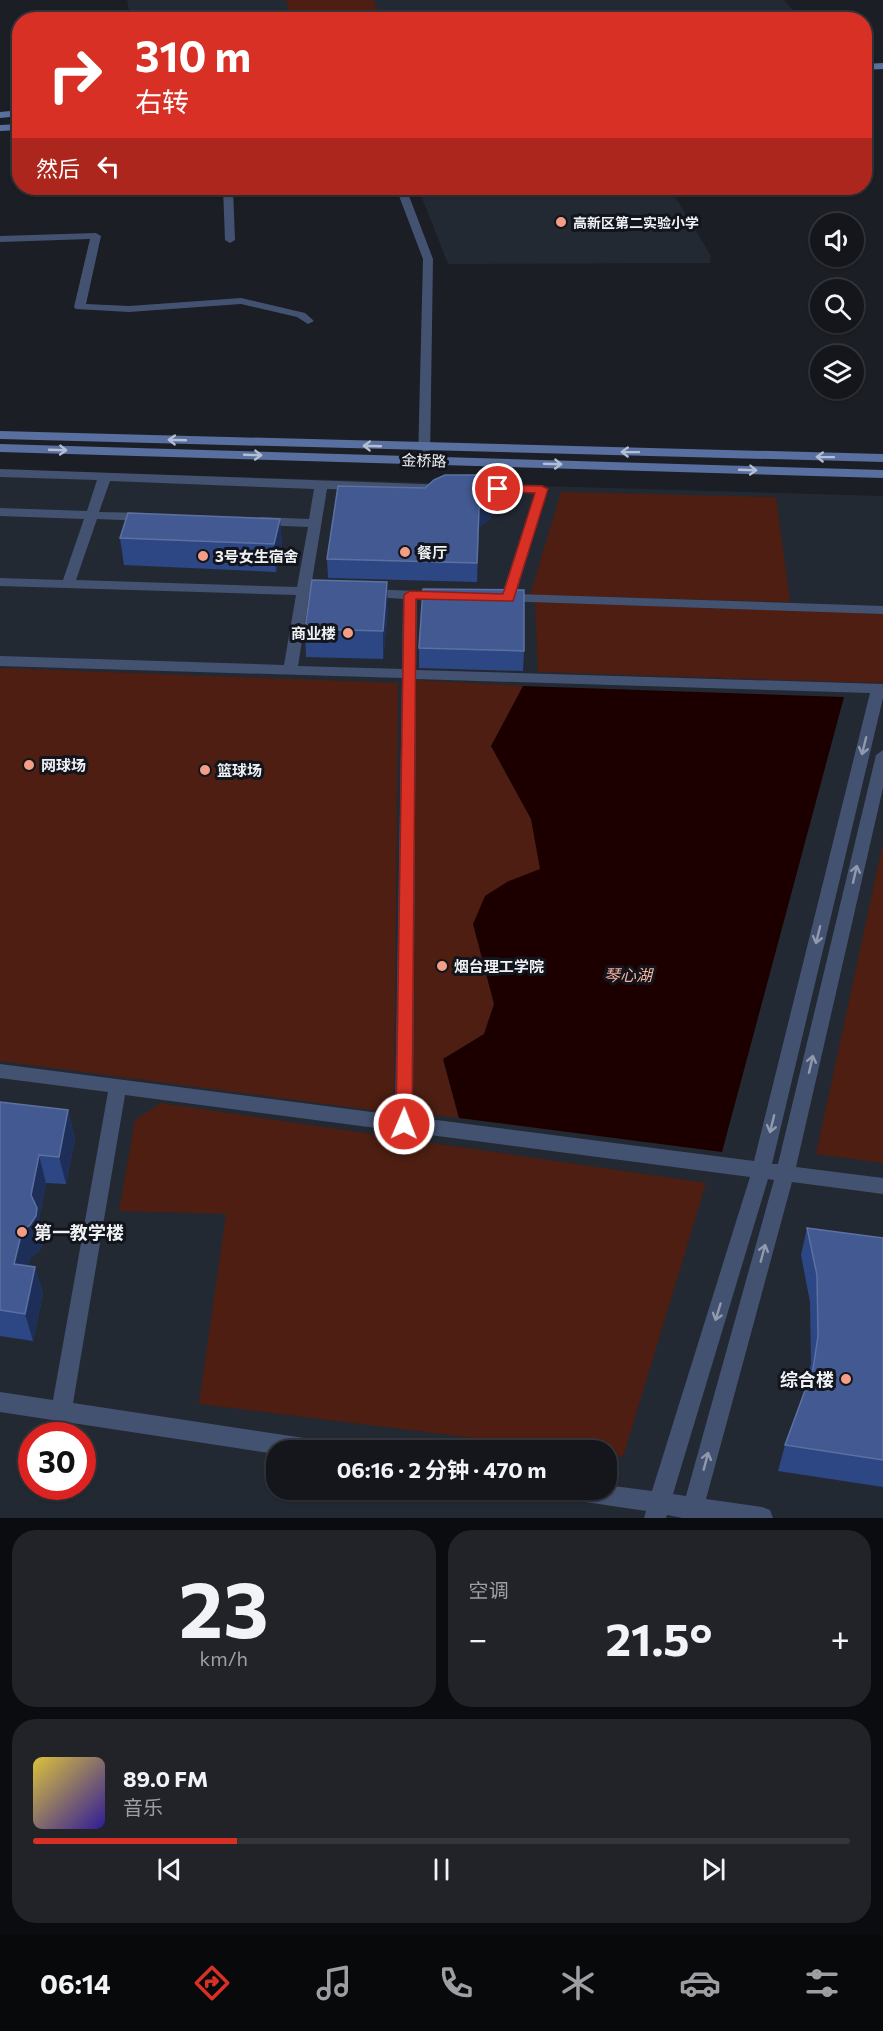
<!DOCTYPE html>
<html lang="zh">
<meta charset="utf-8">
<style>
:root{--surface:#14161b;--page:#212328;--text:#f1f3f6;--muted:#9d9fa3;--line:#33353a;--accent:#d93025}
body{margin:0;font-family:Commissioner,"Noto Sans SC",sans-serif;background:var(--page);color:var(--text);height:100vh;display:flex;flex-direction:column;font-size:22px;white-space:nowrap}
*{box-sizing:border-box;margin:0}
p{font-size:20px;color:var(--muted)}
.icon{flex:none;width:33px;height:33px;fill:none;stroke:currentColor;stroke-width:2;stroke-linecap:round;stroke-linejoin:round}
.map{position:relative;height:1518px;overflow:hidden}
.side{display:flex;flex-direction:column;gap:12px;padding:12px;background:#0b0c0f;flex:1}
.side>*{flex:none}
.guide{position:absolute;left:12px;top:12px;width:860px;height:183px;border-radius:24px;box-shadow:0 2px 4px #0004,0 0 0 2px var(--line);background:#d93025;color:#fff;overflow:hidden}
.fabs{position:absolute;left:810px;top:213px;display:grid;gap:12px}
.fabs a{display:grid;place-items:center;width:54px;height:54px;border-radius:50%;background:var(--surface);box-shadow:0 2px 4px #0004,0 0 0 2px var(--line);font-size:30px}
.speed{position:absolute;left:18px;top:1422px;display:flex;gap:12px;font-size:30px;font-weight:700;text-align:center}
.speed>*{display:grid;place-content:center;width:78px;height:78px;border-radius:50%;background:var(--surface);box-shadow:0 2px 4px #0004,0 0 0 2px var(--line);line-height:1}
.speed .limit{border:9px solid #d22;background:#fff;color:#111}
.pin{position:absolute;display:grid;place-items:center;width:51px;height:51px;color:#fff;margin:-26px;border:3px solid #fff;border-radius:50%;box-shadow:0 2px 6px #0007}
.me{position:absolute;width:66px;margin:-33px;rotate:1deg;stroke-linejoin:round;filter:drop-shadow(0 0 4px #0008)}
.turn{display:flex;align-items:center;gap:21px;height:126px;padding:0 24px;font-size:27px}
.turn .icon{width:78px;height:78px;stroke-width:2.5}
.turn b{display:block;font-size:42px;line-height:51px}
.then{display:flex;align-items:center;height:57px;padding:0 24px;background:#0003;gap:12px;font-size:22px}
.big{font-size:45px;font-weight:700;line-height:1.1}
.side .widget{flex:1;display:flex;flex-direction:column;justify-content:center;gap:9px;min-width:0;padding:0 21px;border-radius:24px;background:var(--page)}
.side .dial{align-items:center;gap:0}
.dial b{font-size:78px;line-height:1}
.song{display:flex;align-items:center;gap:18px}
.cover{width:72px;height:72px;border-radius:9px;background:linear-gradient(135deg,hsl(50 70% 55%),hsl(250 70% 35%))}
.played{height:6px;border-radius:3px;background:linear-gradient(90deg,var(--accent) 25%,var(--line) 25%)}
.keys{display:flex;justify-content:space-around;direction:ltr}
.heat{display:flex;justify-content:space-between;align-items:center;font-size:33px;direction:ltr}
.side .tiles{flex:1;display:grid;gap:12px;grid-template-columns:1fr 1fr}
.widget:last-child{grid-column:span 2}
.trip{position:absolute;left:266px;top:1440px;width:351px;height:60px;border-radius:24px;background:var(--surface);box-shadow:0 2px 4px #0004,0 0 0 2px var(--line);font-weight:700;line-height:60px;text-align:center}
.tabs{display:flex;height:96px;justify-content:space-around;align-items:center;background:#08090b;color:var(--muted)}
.tabs .icon{width:42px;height:42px}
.tabs .active{color:var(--accent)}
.tabs b{font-size:27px;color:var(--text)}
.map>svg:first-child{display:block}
.built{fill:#232933;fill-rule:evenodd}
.green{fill:#4d1e11}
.water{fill:#1c0000}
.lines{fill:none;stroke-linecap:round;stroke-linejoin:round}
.street{fill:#445271;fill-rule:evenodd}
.secondary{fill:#586f9f;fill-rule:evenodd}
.wall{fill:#2d4785}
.shaded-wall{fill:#1d2f59}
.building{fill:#425991;stroke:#5d71a1;stroke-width:1.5}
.oneway{stroke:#b3bdd3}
.oneway2{stroke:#919aac}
.route{fill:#d93025;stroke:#8d1f18;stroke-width:1.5}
.poi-dot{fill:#f49e87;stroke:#12151b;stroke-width:2}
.labels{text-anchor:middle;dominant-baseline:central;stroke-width:6;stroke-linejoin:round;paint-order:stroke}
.far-poi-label{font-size:14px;font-weight:bold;fill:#eff1f5;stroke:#12151b;text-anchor:start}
.street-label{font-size:15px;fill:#eff1f5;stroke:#12151b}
.poi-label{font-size:15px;font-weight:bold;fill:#eff1f5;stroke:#12151b;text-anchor:start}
.water-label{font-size:16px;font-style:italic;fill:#f9b19d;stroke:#12151b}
.near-poi-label{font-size:18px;font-weight:bold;fill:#eff1f5;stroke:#12151b;text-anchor:start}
</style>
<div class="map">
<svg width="883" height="1518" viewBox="0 0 883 1518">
<rect width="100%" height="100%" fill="#1b1e24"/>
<path class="built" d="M 127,0 L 784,0 L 800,19 L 131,20 Z
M 418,188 L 670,188 L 711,256 L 710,263 L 448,264 Z
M 0,470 L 883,496 L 883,1518 L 0,1518 ZM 32,1436 L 82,1436 L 82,1486 L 32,1486 ZM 276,1450 L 606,1450 L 606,1490 L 276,1490 Z"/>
<path class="green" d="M 286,0 L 374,0 L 380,17 L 292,19 Z
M 561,492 L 776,497 L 790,602 L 530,595 Z
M 535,602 L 883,614 L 883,683 L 538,672 Z
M 0,668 L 398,683 L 394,1113 L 0,1061 Z
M 416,680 L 523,686 L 491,746 L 531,819 L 541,869 L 507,882 L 473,924 L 494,1004 L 484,1034 L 443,1059 L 459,1118 L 413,1112 Z
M 883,843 L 883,1163 L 816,1154 Z
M 161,1103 L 706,1183 L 623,1457 L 606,1455 L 606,1450 L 571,1450 L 199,1404 L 226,1214 L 119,1211 L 135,1120 Z"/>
<path class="water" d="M 523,686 L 844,697 L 722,1152 L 459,1118 L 443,1059 L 484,1034 L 494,1004 L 473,924 L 485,896 L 507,882 L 540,869 L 531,819 L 491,746 Z"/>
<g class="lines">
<path class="street" d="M 223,188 L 233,188 L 235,240 L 230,243 L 225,240 Z
M 396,188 L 406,188 L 433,259 L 430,460 L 424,464 L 418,460 L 423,259 Z
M 96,233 L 101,236 L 86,304 L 129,306 L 241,298 L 305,313 L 314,321 L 308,324 L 297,317 L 241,304 L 129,312 L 76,309 L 74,307 L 90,239 L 0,242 L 0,236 Z
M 0,469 L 450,485 L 452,488 L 446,492 L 327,489 L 311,587 L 328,588 L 335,592 L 328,596 L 309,596 L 298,666 L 402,669 L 403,599 L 362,596 L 360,593 L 362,590 L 367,589 L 442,592 L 449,596 L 442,600 L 417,599 L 416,670 L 883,684 L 883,698 L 772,1164 L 778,1164 L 876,755 L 883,750 L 883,788 L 796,1167 L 883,1178 L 883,1194 L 792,1182 L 706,1499 L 762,1507 L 770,1510 L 773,1518 L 682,1518 L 667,1515 L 666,1518 L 644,1518 L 646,1511 L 572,1500 L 564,1497 L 561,1490 L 606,1490 L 606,1485 L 652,1491 L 750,1177 L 125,1095 L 73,1403 L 317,1440 L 324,1443 L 328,1450 L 276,1450 L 276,1454 L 0,1412 L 0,1392 L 53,1400 L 108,1092 L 0,1078 L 0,1064 L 395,1115 L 402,678 L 0,666 L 0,656 L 284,665 L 296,595 L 0,586 L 0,578 L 63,580 L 84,519 L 0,516 L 0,508 L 87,511 L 97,480 L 0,477 ZM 110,481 L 314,489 L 309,519 L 260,517 L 254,521 L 260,525 L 308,527 L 297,587 L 76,580 L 97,519 L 146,521 L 152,517 L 146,513 L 99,512 ZM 416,679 L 870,693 L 754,1161 L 413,1117 ZM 768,1179 L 774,1180 L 686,1496 L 673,1494 Z
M 470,484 L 542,485 L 548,489 L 516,594 L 883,606 L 883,614 L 500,601 L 498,598 L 502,594 L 535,493 L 466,491 L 464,488 Z"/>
<path class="secondary" d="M 883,63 L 883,69 L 864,70 L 864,64 Z
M 20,110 L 20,116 L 0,118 L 0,112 Z
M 20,124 L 20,130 L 0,131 L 0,125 Z
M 0,431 L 883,454 L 883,462 L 0,439 Z
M 0,444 L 883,470 L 883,478 L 0,452 Z"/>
</g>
<path class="wall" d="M 492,514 L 489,520 L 479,527 L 477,582 L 328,578 L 327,559 Z
M 280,519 L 282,546 L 276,572 L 124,565 L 120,538 Z
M 388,610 L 383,659 L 306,657 L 305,629 Z
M 419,648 L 524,651 L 523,671 L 419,668 Z
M 0,1102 L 68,1110 L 75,1138 L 66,1184 L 46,1183 L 39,1218 L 44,1235 L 43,1244 L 38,1252 L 30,1258 L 28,1266 L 35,1267 L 43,1294 L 33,1341 L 0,1336 Z
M 807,1228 L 883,1238 L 883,1487 L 778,1471 L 785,1445 L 807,1383 L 811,1363 L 810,1302 L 801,1255 Z"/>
<path class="shaded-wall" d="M 493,495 L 492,514 L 489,520 L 479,527 L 477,582 L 479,508 Z
M 280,519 L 282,546 L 276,572 L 274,544 Z
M 387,582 L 388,610 L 383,659 L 383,631 Z
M 68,1110 L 75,1138 L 66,1184 L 59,1157 Z
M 39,1155 L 46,1183 L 39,1218 L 44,1235 L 43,1244 L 38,1252 L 30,1258 L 22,1291 L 14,1264 L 31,1195 Z
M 35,1267 L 43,1294 L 33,1341 L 25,1314 Z"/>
<path class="building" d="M 445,475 L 476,475 L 489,483 L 493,495 L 489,502 L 479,508 L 477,563 L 327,559 L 338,486 L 425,488 L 434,480 Z
M 128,513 L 280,519 L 274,544 L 120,538 Z
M 312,580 L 387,582 L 383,631 L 305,629 Z
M 423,589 L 524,590 L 524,651 L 419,648 Z
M 0,1102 L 68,1110 L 59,1157 L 39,1155 L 31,1195 L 37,1208 L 36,1216 L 30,1225 L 22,1231 L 14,1264 L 35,1267 L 25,1314 L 0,1310 Z
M 807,1228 L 883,1238 L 883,1460 L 785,1445 L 813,1369 L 818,1336 L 817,1275 Z"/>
<defs><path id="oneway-shaft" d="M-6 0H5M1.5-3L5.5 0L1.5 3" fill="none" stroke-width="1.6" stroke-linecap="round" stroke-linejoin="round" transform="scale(1.5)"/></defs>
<g class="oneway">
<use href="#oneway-shaft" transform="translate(177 440) rotate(-178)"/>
<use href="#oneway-shaft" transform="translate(372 446) rotate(-178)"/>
<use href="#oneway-shaft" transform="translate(58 450) rotate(2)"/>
<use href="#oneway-shaft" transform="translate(630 452) rotate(-179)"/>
<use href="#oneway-shaft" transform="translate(253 455) rotate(2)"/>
<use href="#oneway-shaft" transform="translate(825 457) rotate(-179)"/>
<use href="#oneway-shaft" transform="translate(553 464) rotate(2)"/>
<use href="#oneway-shaft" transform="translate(748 470) rotate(2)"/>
</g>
<g class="oneway2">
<use href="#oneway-shaft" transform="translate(864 746) rotate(104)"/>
<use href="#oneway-shaft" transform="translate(855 874) rotate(-77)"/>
<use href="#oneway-shaft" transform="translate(818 935) rotate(104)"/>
<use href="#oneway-shaft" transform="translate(811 1064) rotate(-77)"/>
<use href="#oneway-shaft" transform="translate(772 1124) rotate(104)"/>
<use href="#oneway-shaft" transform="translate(763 1253) rotate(-75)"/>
<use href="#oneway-shaft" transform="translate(718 1312) rotate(107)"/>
<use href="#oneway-shaft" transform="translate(706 1461) rotate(-75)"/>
</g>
<path class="route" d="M 498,485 L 542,486 L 548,489 L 513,601 L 416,599 L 412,1124 L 410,1129 L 404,1131 L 398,1129 L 396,1124 L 404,595 L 410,591 L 503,594 L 535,493 L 494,491 L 494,486 Z"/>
<g class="poi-dot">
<circle cx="561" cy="222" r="6"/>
<circle cx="405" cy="552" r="6"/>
<circle cx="203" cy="556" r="6"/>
<circle cx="348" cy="633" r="6"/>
<circle cx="29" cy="765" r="6"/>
<circle cx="205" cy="770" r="6"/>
<circle cx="442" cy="966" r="6"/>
<circle cx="22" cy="1232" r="6"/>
<circle cx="846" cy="1379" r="6"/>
</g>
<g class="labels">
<g class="far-poi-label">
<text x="573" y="222">高新区第二实验小学</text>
</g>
<g class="street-label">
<text transform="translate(424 460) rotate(2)">金桥路</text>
</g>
<g class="poi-label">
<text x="417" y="552">餐厅</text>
<text x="215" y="556">3号女生宿舍</text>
<text x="336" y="633" text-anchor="end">商业楼</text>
<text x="41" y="765">网球场</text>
<text x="217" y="770">篮球场</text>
<text x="454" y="966">烟台理工学院</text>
</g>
<g class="water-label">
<text x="628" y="974">琴心湖</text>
</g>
<g class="near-poi-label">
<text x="34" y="1232">第一教学楼</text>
<text x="834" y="1379" text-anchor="end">综合楼</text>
</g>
</g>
</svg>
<div class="fabs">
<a><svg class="icon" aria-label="sound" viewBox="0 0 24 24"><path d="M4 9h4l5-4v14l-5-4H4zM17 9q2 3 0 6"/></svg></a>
<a><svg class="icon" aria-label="search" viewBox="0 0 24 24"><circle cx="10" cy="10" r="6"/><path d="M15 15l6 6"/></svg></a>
<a><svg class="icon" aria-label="layers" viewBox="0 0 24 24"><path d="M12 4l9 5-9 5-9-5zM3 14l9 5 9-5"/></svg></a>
</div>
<div class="speed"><div class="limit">30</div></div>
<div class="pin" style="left:498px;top:489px;background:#d93025"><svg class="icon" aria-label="arrive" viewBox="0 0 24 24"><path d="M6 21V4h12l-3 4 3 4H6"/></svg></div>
<svg class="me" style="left:404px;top:1124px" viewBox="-20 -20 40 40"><circle r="17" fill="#d93025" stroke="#fff" stroke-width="3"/><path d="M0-11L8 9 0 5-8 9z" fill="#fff"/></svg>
<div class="trip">06:16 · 2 分钟 · 470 m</div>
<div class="guide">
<div class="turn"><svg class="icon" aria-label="right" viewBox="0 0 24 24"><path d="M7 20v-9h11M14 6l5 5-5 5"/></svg><div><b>310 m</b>右转</div></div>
<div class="then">然后<svg class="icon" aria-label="left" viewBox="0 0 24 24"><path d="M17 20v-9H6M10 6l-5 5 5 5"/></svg></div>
</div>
</div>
<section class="side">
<div class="tiles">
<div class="widget dial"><b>23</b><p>km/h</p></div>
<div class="widget"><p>空调</p>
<div class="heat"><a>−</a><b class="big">21.5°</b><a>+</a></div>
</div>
<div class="widget">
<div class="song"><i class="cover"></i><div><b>89.0 FM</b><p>音乐</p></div></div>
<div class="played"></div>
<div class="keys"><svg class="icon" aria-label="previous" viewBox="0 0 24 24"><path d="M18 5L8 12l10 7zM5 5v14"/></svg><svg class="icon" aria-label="pause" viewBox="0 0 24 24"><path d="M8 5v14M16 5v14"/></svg><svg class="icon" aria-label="next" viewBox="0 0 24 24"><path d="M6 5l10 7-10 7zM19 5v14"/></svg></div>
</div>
</div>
</section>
<nav class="tabs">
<b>06:14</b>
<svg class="icon active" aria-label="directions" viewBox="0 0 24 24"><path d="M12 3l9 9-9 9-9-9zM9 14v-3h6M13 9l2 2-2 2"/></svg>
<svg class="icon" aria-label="music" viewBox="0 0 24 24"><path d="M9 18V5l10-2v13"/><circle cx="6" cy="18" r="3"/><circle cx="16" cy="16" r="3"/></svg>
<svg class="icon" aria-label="phone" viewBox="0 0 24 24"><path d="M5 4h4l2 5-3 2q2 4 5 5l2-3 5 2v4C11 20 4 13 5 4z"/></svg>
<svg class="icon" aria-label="climate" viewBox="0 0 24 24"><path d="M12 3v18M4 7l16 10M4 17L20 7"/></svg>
<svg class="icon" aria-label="car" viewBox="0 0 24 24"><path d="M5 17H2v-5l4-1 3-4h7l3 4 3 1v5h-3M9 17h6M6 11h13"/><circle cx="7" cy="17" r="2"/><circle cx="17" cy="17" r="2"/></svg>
<svg class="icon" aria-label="filters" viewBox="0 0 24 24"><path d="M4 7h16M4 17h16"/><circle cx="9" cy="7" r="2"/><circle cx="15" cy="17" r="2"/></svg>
</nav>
